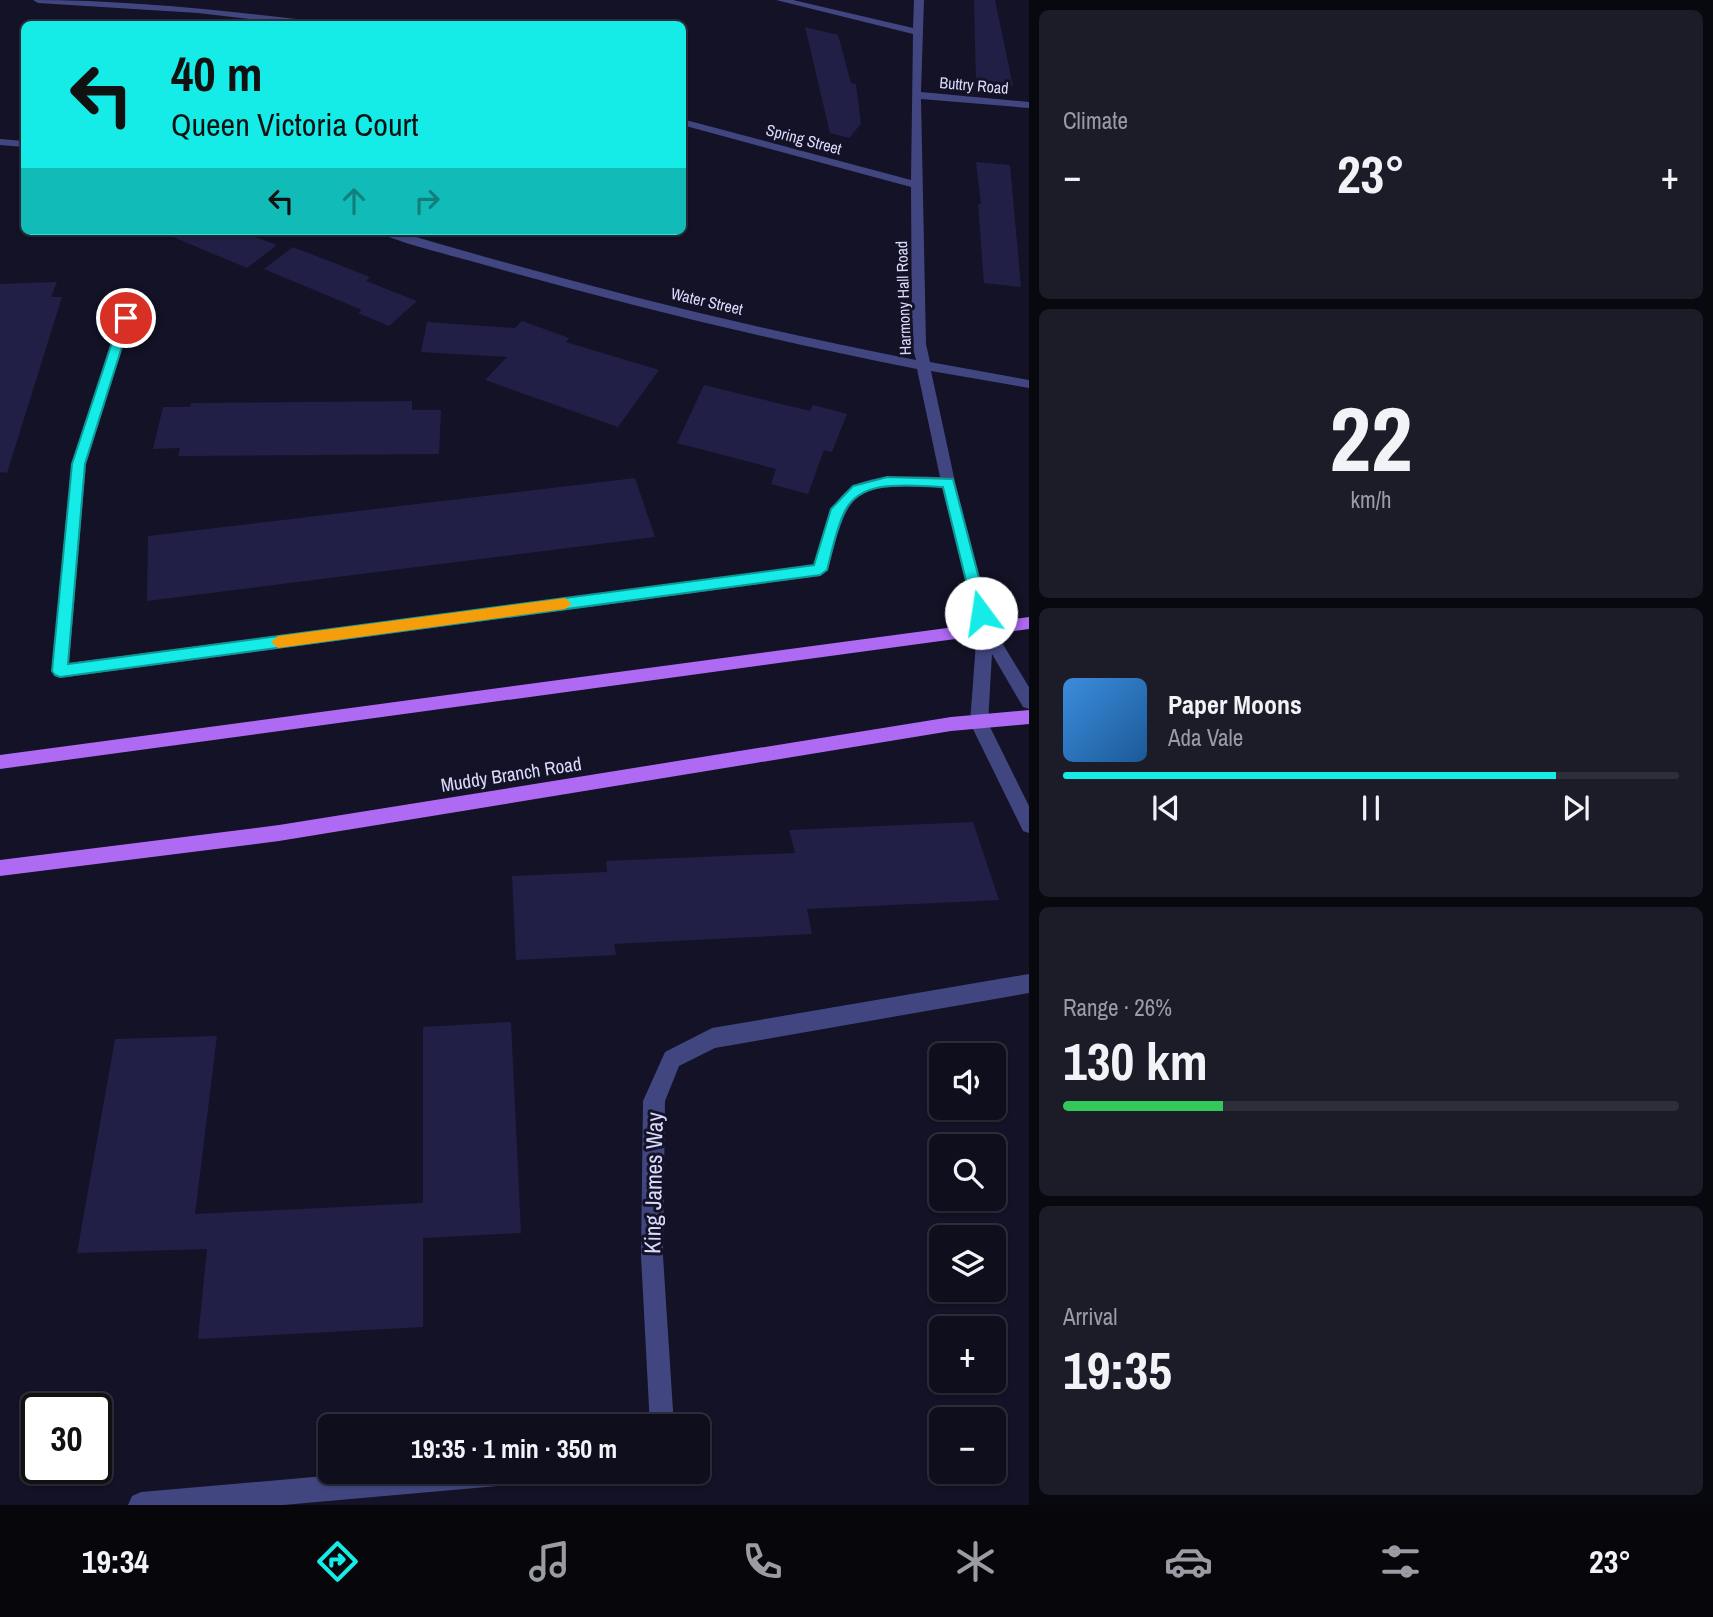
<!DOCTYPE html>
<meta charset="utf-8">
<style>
:root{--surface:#0e0e1c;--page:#1c1c29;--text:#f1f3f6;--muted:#9b9ca3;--line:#2e2e3b;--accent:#16ece7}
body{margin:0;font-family:"Archivo Narrow",sans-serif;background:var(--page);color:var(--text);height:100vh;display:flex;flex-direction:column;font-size:26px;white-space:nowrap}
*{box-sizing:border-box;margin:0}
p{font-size:23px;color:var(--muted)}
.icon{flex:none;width:38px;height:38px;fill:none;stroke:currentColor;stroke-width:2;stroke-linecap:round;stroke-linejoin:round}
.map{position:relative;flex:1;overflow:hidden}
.drawer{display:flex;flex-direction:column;gap:10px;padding:10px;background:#08080f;width:684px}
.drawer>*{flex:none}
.banner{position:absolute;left:21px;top:21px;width:665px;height:214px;border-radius:10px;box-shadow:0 2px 5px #0004,0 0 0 2px var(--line);background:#16ece7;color:#111;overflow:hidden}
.fabs{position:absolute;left:929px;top:1043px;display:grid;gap:14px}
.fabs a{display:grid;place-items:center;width:77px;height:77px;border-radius:10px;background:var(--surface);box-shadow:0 2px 5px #0004,0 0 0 2px var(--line);font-size:35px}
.speed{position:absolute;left:21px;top:1393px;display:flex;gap:14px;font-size:35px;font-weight:700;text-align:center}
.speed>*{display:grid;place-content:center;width:91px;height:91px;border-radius:50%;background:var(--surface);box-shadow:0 2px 5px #0004,0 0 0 2px var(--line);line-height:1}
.speed .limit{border:4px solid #111;border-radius:10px;background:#fff;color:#111}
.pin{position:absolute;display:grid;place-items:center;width:60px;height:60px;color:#fff;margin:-30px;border:4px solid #fff;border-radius:50%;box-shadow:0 2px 7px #0007}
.me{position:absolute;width:77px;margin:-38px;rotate:346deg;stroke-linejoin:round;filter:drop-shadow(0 0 5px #0008)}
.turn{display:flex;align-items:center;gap:24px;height:147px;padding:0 35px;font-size:32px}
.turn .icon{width:91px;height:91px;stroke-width:2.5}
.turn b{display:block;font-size:49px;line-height:60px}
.lanes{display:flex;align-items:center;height:66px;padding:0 35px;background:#0003;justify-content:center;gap:35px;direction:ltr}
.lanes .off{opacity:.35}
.big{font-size:52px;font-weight:700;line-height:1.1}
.drawer .card{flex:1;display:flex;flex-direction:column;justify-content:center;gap:10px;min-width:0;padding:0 24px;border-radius:10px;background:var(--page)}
.drawer .dial{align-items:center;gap:0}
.dial b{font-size:91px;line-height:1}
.song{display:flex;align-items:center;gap:21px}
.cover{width:84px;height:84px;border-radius:10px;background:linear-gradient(135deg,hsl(210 70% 55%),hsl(210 70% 35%))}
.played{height:7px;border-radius:4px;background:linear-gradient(90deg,var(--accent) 80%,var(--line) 80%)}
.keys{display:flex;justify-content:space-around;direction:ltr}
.heat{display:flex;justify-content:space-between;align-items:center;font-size:38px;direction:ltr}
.charge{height:10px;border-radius:5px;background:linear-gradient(90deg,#34c759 26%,var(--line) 0)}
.trip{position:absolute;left:318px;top:1414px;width:392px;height:70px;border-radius:10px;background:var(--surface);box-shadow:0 2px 5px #0004,0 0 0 2px var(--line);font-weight:700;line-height:70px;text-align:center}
.tabs{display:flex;height:112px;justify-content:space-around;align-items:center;background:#06060b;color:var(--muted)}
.tabs .icon{width:49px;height:49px}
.tabs .selected{color:var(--accent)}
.tabs b{font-size:32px;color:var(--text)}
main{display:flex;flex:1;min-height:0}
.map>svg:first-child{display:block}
.building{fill:#221f46}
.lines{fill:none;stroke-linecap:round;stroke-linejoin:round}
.minor{fill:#414681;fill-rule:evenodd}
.major{fill:#af6af3;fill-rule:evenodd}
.route{fill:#16ece7;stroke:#0e9996;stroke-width:2}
.slow{fill:#f59e0b}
.labels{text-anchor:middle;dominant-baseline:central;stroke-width:6;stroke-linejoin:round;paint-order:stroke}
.far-street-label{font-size:16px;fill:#dadafc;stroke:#131226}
.street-label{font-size:19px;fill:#dadafc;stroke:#131226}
.near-street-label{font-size:23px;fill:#dadafc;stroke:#131226}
</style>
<main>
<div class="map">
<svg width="1029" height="1505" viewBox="0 0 1029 1505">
<rect width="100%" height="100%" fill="#131226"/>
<path class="building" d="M 974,0 L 995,0 L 1013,86 L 976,84 Z
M 805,27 L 838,35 L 851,83 L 856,84 L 861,124 L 849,138 L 830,133 Z
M 976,162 L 1010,165 L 1021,287 L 984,283 L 978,204 L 981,204 Z
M 159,231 L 240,231 L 277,245 L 247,268 Z
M 293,247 L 370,277 L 366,281 L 417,301 L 389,326 L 358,313 L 362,310 L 264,269 Z
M 57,282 L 51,297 L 62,297 L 7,473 L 0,472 L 0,284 Z
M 522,321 L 569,338 L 566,342 L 659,370 L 618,427 L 485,380 L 507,357 L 421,352 L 427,322 L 515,328 Z
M 704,385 L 810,411 L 813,405 L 847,414 L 832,452 L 824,450 L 808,494 L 771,484 L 776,469 L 677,443 Z
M 412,401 L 412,410 L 441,410 L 439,454 L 178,456 L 180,448 L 153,449 L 163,407 L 190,407 L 191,403 Z
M 635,478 L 655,537 L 147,601 L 148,536 Z
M 973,822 L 999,900 L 807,909 L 812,934 L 614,944 L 616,955 L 516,960 L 512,876 L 607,872 L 606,861 L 795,853 L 789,830 Z
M 511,1022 L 521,1233 L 423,1238 L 423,1327 L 198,1339 L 207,1249 L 77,1253 L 115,1039 L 217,1036 L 195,1214 L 423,1203 L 423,1027 Z"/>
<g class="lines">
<path class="minor" d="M 33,0 C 127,0 220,10 313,21 L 318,24 L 294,24 L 198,13 L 38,3 Z
M 776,0 L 793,0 L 913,28 L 914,0 L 924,0 L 921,92 L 1029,102 L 1029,108 L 921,99 L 926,344 L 930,362 L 1029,380 L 1029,388 L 931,371 L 955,482 L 993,628 L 1029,687 L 1029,709 L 1023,707 L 992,654 L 988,723 L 1029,806 L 1029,833 L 1023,831 L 970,723 L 977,629 L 942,487 C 855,485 849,484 828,570 L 820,576 L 60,678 L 54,676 L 52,671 L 72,464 L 127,295 L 133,291 L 139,295 L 86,464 L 69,663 L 814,565 C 836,477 851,475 940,477 L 917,369 C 769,340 623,304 478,263 C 458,257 390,241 377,231 L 396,231 C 567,282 740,326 916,360 L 912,344 L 911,187 L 682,125 L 682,119 L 911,180 L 913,34 Z
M 0,139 L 24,141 L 24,147 L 0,145 Z
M 1029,974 L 1029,993 L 715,1048 L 679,1066 L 665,1101 L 663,1256 L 674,1426 L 650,1426 L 641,1256 L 643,1101 L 665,1052 L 712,1028 Z
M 370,1472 L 522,1472 L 518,1481 L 509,1485 L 283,1505 L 128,1505 L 132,1496 L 141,1492 Z"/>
<path class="major" d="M 1029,617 L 1029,629 L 0,769 L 0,755 Z
M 1029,710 L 1029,724 L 951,731 L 279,841 L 0,876 L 0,860 L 279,825 L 951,717 Z"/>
</g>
<path class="route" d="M 126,315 L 131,318 L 85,464 L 68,664 L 814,565 L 831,509 L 853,486 L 887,477 L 953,479 L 988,613 L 981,619 L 974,613 L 943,487 C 911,486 860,477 844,513 C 836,530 832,551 827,570 L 820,575 L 60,677 L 55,675 L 52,671 L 72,464 L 120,318 Z"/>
<path class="slow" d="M 565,598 L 572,604 L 565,609 L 278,648 L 271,642 L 278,636 Z"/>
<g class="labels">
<g class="far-street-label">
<text transform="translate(974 85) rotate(5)">Buttry Road</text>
<text transform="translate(804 139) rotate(15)">Spring Street</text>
<text transform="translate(903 298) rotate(-92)">Harmony Hall Road</text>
<text transform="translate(707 301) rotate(13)">Water Street</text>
</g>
<g class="street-label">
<text transform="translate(511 774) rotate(-9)">Muddy Branch Road</text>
</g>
<g class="near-street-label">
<text transform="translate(653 1183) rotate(-89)">King James Way</text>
</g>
</g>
</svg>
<div class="fabs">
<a><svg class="icon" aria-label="sound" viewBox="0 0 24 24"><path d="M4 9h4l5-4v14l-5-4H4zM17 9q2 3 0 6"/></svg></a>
<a><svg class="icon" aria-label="search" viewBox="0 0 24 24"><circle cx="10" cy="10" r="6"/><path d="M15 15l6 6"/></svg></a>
<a><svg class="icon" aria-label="layers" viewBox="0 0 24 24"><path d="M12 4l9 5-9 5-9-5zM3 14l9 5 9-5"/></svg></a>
<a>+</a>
<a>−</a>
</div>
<div class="speed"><div class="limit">30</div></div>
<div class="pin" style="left:126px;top:318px;background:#d93025"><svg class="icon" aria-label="arrive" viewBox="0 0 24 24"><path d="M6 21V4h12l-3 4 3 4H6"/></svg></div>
<svg class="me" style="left:981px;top:613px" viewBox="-20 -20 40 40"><circle r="19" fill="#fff"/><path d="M0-13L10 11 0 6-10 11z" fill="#16ece7"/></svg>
<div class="trip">19:35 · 1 min · 350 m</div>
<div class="banner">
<div class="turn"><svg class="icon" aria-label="left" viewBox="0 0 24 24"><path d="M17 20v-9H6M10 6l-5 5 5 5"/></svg><div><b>40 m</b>Queen Victoria Court</div></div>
<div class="lanes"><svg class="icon" aria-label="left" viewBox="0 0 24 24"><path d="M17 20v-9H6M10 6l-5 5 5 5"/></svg><svg class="icon off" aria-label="ahead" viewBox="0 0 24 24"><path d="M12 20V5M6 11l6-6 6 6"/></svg><svg class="icon off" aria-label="right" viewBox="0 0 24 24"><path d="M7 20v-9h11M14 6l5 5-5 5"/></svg></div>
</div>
</div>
<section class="drawer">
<div class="card"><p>Climate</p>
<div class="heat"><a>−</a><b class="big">23°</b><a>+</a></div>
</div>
<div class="card dial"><b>22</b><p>km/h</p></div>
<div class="card">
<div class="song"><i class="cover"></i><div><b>Paper Moons</b><p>Ada Vale</p></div></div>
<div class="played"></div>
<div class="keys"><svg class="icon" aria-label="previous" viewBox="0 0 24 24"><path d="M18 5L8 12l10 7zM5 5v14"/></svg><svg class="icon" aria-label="pause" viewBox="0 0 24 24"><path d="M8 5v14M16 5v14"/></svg><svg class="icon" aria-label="next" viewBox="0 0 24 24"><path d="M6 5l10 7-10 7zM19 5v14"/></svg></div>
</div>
<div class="card"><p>Range · 26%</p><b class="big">130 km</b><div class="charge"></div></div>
<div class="card"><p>Arrival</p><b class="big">19:35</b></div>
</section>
</main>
<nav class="tabs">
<b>19:34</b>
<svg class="icon selected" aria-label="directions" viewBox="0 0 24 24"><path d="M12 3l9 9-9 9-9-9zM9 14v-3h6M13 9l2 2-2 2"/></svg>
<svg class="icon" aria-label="music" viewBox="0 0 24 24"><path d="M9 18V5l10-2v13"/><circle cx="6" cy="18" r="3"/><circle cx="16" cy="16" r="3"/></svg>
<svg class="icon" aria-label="phone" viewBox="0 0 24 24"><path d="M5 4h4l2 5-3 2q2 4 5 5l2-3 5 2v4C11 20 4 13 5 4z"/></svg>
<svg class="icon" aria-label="climate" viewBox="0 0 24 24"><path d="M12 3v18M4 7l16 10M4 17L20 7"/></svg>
<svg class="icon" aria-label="car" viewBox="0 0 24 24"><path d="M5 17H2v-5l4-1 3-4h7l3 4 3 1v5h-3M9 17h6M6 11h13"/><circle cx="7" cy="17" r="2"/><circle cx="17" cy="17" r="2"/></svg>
<svg class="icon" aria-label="filters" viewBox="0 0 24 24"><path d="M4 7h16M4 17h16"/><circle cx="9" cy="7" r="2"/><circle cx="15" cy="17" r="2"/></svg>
<b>23°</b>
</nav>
